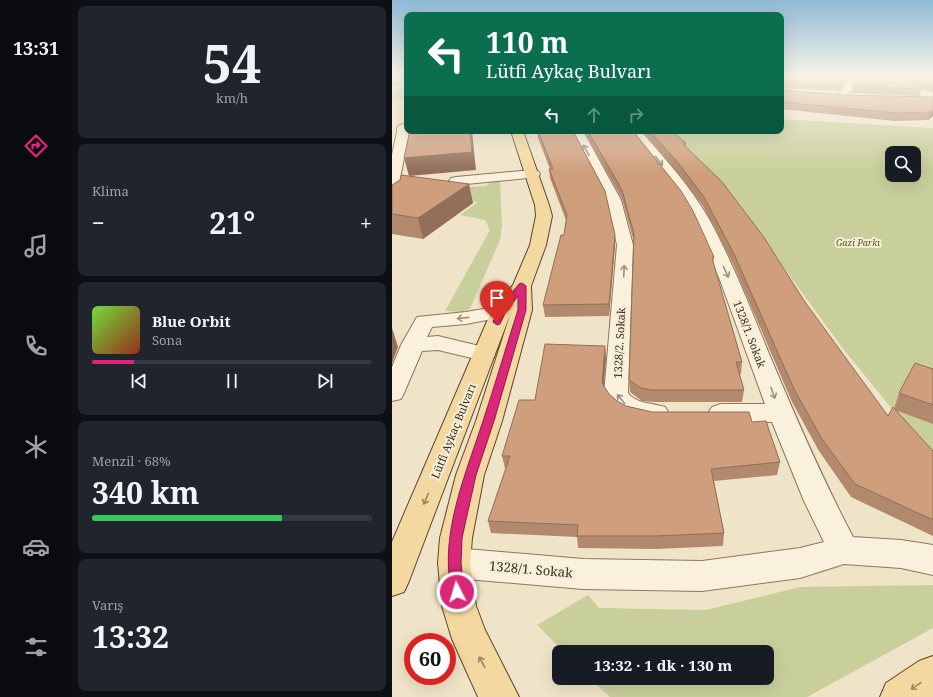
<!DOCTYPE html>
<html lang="tr">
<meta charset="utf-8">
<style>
:root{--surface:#171b24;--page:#20242c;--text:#f1f3f6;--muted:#9ea1a6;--line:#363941;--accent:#db2777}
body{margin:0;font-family:"Noto Serif",serif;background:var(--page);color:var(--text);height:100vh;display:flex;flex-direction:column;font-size:15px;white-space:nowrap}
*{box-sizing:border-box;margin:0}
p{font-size:13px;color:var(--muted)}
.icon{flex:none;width:22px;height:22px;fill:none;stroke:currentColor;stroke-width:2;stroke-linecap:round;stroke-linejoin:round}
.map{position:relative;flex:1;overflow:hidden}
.panel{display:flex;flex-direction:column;gap:6px;padding:6px;background:#0d0f14;width:320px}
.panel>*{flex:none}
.banner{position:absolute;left:12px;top:12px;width:380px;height:122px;border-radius:8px;box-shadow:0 4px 16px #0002;background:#0b6e4f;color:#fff;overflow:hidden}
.fabs{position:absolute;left:493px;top:146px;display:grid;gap:8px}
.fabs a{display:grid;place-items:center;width:36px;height:36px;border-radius:8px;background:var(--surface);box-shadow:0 4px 16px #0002;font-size:20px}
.speed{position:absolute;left:12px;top:633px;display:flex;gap:8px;font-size:20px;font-weight:700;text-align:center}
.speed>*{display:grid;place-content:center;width:52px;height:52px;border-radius:50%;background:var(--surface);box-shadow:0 4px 16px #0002;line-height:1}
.speed .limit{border:6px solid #d22;background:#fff;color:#111}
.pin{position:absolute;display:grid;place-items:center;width:34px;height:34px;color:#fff;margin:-41px -17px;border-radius:50% 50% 50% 0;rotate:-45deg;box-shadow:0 0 4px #0007}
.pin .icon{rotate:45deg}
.me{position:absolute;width:44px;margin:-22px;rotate:355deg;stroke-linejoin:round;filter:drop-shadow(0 0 3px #0008)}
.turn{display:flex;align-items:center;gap:14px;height:84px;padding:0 16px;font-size:18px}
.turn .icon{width:52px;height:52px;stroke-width:2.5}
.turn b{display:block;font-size:28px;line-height:34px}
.lanes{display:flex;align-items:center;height:38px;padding:0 16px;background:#0003;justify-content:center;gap:20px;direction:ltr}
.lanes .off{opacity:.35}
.big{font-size:30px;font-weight:700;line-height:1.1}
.panel .card{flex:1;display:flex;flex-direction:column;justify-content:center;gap:6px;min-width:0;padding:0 14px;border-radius:8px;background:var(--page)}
.panel .dial{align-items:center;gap:0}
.dial b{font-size:52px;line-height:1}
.song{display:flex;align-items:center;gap:12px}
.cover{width:48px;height:48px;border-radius:6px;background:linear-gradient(135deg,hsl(100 70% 55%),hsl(10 70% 35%))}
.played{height:4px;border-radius:2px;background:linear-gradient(90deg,var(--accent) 15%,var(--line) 15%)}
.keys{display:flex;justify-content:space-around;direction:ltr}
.heat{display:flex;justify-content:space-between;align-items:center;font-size:22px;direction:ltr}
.charge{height:6px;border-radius:3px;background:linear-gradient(90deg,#34c759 68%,var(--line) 0)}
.trip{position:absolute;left:160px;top:645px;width:222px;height:40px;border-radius:8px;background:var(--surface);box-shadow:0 4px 16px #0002;font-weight:700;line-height:40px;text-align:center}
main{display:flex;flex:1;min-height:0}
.menu{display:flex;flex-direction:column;width:72px;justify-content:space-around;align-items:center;background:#090b0e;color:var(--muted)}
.menu .icon{width:28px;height:28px}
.menu .selected{color:var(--accent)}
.menu b{font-size:18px;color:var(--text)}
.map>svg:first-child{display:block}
.green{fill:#c9cf9b;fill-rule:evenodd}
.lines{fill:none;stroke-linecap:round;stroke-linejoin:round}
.minor-casing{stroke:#8d765c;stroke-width:2}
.major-casing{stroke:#5b4430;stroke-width:2}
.highway-casing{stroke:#5b4430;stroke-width:2}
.minor{fill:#faf1dc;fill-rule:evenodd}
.major{fill:#f3d9a0;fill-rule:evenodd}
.highway{fill:#e0a458;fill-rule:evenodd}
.wall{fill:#b2896c}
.shaded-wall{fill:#916f58}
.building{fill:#cf9f7d;stroke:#916f58}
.oneway{stroke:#9c907e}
.oneway2{stroke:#988460}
.route{fill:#db2777;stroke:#8e194d}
.labels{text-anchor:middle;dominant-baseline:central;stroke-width:4;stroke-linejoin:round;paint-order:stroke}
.far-park-label{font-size:9px;font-style:italic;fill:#4d5a26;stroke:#f7eed8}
.street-label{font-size:11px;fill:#3d2e20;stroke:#f7eed8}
.near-street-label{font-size:13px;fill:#3d2e20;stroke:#f7eed8}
</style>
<main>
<nav class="menu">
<b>13:31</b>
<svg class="icon selected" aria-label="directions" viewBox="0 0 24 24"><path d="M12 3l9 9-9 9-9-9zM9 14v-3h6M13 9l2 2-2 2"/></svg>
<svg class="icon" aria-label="music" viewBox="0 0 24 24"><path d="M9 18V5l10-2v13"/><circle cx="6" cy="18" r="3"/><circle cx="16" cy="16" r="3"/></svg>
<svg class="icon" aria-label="phone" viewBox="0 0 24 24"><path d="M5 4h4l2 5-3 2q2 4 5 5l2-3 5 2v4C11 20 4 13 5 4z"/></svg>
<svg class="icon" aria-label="climate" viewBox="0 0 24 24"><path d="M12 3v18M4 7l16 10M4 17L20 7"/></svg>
<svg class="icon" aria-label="car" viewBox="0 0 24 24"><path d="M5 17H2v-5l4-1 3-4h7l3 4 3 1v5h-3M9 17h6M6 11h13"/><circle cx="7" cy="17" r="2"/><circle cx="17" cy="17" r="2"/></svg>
<svg class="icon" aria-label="filters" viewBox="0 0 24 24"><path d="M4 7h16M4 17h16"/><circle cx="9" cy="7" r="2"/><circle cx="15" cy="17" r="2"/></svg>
</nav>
<section class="panel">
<div class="card dial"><b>54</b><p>km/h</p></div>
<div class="card"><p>Klima</p>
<div class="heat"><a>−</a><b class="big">21°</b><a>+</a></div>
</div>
<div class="card">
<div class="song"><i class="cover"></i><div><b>Blue Orbit</b><p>Sona</p></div></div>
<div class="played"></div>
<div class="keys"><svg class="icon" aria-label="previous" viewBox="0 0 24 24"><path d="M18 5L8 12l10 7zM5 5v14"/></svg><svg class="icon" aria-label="pause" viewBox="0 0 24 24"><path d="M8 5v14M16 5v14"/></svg><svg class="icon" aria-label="next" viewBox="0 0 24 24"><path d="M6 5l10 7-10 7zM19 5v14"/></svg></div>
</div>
<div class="card"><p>Menzil · 68%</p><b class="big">340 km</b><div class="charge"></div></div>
<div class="card"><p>Varış</p><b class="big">13:32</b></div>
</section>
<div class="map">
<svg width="541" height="697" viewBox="0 0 541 697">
<rect width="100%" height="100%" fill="#f0e4c8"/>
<path class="green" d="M 15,80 L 15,100 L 0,101 L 0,85 Z
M 389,119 L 541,128 L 541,459 L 452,350 L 349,209 L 280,131 L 389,131 ZM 500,153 L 522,153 L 522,175 L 500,175 Z
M 104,180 L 108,182 L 110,226 L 108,240 L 78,309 L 70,312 L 53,311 L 98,230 L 93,220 L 68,215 L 86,202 L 61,199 L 62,188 L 94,186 L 97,184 L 96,181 Z
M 541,585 L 541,628 L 415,697 L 218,697 L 197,678 L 375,678 L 375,652 L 172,652 L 145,625 L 196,595 L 207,608 L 314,610 L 408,587 Z"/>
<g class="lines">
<defs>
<path id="minor" d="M 461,75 L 469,75 L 463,86 L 452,99 L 446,99 L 444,97 Z
M 15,123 L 15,131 L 17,132 L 7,184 L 5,187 L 0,188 L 0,155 L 5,132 L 5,128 L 6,126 Z
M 179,131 L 191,131 L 229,200 L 241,245 L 236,393 C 244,404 261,403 273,407 L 277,413 L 273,419 L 264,422 L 232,415 L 221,409 L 212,394 L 225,245 L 215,200 Z
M 237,131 L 249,131 C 273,159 299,187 317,219 C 339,259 356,302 373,344 C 400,409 428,474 461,537 L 509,540 L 541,545 L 541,575 L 509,568 L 452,564 L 408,578 L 310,591 L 191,589 L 62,578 L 50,573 L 46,563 L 50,553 L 62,548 L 191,559 L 310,561 L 408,548 L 432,542 L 412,501 L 380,422 L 329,422 L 320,419 L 316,413 L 320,407 L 329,404 L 373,404 L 328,280 L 302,220 L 290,199 Z
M 141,170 L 146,171 L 148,174 L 146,177 L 64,185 L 59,184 L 57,181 L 59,178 L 64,177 Z
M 109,306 L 116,308 L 119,312 L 116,316 L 74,324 L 40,327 L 35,337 L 46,336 L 100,349 L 103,354 L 100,359 L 92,361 L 46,350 L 30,351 L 12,393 L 9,399 L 0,401 L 0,367 L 9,345 L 25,317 L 74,312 Z"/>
<path id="major" d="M 119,131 L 131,131 L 157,205 L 160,216 L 154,245 L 139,286 L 140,310 L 110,421 L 92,475 L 80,538 L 78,563 L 84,606 L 93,630 L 127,697 L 86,697 L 60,639 L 50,606 L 46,563 L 48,538 L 64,475 L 84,421 L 119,312 L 17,581 L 12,592 L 0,596 L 0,542 L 99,312 L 121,285 L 138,245 L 144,216 L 143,205 Z
M 541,656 L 541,697 L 488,697 L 494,683 L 527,661 Z"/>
<path id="highway" d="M 12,75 L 15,75 L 15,80 L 0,84 L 0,78 Z"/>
</defs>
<use href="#minor" class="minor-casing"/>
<use href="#major" class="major-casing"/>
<use href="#highway" class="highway-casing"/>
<use href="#minor" class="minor"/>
<use href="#major" class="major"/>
<use href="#highway" class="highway"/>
</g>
<path class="wall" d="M 389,75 L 392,75 L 389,76 L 389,78 L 459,75 L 446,91 L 389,88 L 390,90 L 450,95 L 541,97 L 541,116 L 536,120 L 503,121 L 389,109 Z
M 468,75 L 541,75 L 541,92 L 529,89 L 528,96 L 459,93 L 460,86 Z
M 145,131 L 223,245 L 217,316 L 153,317 L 151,305 L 172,235 L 174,220 L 158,178 L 157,169 L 158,169 L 146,138 Z
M 192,131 L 241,131 L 322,257 L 321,263 L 350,362 L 349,374 L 347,374 L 352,390 L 350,402 L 260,402 L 250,401 L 238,392 L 237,380 L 242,242 L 230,199 Z
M 251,131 L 282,131 L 285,136 L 294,143 L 294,147 L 413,302 L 496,416 L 502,409 L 507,393 L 541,369 L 541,424 L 503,410 L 541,451 L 541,536 L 459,497 L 427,451 L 400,402 L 341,264 L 311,206 L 286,173 Z
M 0,185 L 81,203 L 31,239 L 0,234 Z
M 214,357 L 211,386 L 217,394 L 225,401 L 234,406 L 260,412 L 360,422 L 388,462 L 385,475 L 322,481 L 332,533 L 331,546 L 264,549 L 186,548 L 185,537 L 99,533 L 96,521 L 114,468 L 113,468 L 110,456 L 143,400 Z"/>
<path class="shaded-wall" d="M 456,75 L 459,75 L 446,91 L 447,85 Z
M 541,110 L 541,116 L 536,120 L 538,112 Z
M 78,131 L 80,131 L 84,170 L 17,176 L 12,158 Z
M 77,184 L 81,203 L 31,239 L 26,218 Z
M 223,235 L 223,245 L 217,316 L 217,304 Z
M 0,328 L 6,347 L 0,363 Z
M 213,346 L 214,357 L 211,395 L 210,383 Z"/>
<path class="building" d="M 389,75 L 389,78 L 397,75 L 456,75 L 447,85 L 390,81 L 389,82 Z
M 468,75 L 541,75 L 541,85 L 512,78 L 511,79 L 529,89 L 460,86 Z
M 389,87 L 390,90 L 450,95 L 541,97 L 541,110 L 538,112 L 505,113 L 389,102 Z
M 18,131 L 78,131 L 80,152 L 12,158 Z
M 146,131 L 181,131 L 213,191 L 223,235 L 217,304 L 151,305 L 169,235 L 172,235 L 175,215 L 157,169 L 161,169 Z
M 196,131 L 241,131 L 289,191 L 301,211 L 322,257 L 320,258 L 350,362 L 344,362 L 352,390 L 260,390 L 249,388 L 237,380 L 242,234 L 230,190 Z
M 258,131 L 282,131 L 285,134 L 284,135 L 294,143 L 291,144 L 330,182 L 371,236 L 413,302 L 496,416 L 501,407 L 541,451 L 541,520 L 463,484 L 430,439 L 402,389 L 342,254 L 312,197 L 287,164 Z
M 9,175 L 77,184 L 26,218 L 0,214 L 0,185 L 8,180 Z
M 153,344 L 213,346 L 210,383 L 217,394 L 225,401 L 234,406 L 260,412 L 357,412 L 360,422 L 374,421 L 388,462 L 319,469 L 332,533 L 264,536 L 185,536 L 186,525 L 96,521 L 118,456 L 110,456 L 127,400 L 143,400 Z
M 523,363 L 541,369 L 541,405 L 507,393 Z"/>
<defs><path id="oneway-shaft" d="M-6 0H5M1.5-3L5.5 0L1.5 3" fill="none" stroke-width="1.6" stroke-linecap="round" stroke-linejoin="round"/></defs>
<g class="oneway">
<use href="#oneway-shaft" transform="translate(194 150) rotate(-119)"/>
<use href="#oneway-shaft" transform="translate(267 161) rotate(52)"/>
<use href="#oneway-shaft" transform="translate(232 271) rotate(-87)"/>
<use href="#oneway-shaft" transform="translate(334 272) rotate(65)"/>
<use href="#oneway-shaft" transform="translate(71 318) rotate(174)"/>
<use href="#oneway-shaft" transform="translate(381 393) rotate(69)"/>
<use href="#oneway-shaft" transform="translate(229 399) rotate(-129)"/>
</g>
<g class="oneway2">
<use href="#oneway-shaft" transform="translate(34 499) rotate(113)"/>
<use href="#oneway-shaft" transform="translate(90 662) rotate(-118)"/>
<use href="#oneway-shaft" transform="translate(524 686) rotate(146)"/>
</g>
<linearGradient id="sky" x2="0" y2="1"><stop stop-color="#8fbad6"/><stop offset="0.44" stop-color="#f8f3e6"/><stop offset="1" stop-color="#f8f3e6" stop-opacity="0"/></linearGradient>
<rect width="541" height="172" fill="url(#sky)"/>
<path class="route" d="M 130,283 L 134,286 L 134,310 L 102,421 L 84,475 L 70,538 L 69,563 L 72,592 L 70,596 L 65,598 L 60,596 C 57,590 57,583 57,575 C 52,524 75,470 91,421 C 103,385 114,347 126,310 L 126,296 L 113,313 L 108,324 L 105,325 L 101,322 L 106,310 L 127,284 Z"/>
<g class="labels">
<g class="far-park-label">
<text x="466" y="242">Gazi Parkı</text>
</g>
<g class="street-label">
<text transform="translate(358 334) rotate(69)">1328/1. Sokak</text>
<text transform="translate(227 343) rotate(-87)">1328/2. Sokak</text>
<text transform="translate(61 431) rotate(-68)">Lütfi Aykaç Bulvarı</text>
</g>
<g class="near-street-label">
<text transform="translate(139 569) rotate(5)">1328/1. Sokak</text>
</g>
</g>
</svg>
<div class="fabs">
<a><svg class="icon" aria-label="search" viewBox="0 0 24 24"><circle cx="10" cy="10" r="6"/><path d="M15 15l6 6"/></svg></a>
</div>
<div class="speed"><div class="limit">60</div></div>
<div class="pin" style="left:105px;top:322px;background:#d93025"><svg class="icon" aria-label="arrive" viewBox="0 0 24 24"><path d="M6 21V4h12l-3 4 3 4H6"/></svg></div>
<svg class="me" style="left:65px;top:592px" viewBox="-20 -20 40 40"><circle r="17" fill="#db2777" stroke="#fff" stroke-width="3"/><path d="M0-11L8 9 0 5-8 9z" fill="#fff"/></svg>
<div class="trip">13:32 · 1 dk · 130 m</div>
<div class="banner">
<div class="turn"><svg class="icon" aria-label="left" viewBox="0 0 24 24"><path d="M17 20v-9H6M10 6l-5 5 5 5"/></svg><div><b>110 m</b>Lütfi Aykaç Bulvarı</div></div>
<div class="lanes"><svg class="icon" aria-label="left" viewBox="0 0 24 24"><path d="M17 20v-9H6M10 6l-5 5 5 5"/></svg><svg class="icon off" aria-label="ahead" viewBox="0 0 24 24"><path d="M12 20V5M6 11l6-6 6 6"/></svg><svg class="icon off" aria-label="right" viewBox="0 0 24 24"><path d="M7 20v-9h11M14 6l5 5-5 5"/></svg></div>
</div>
</div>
</main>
